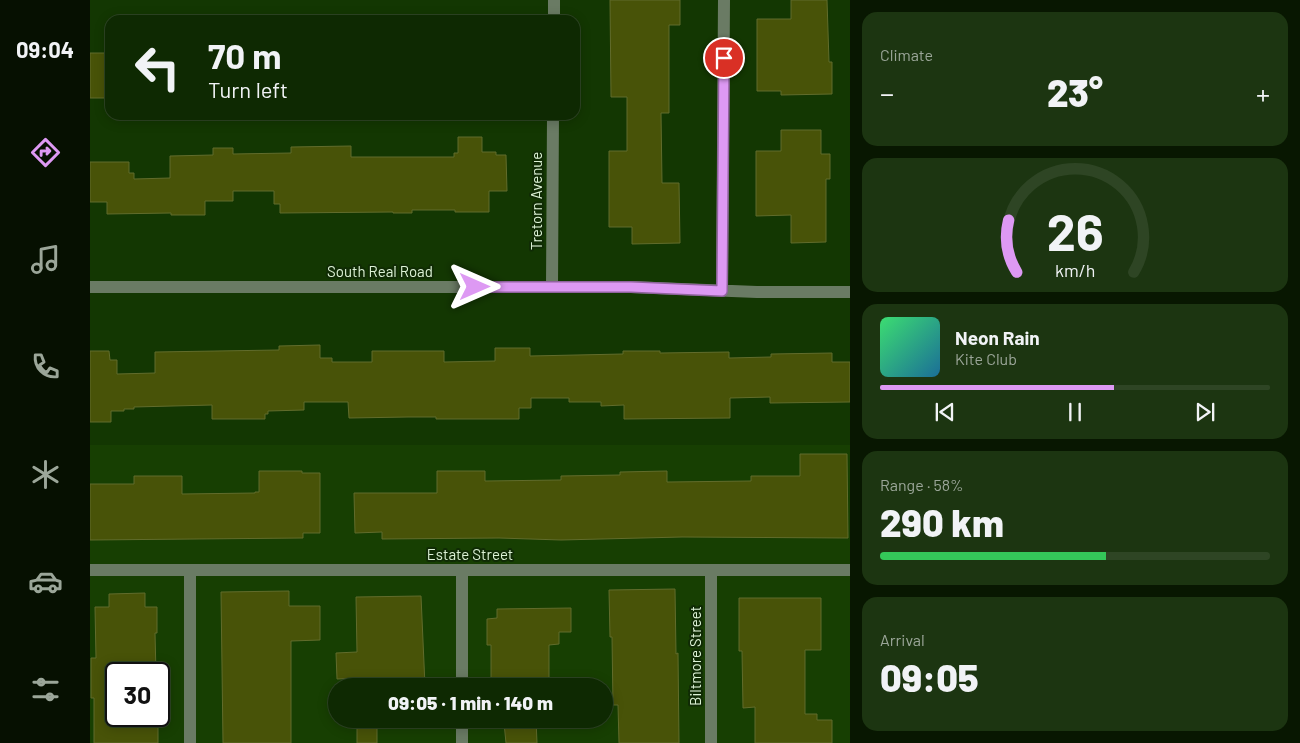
<!DOCTYPE html>
<meta charset="utf-8">
<style>
:root{--surface:#0e2902;--page:#1c3511;--text:#f1f3f6;--muted:#9ba699;--line:#2e4524;--accent:#dd99f3}
body{margin:0;font-family:Barlow,sans-serif;background:var(--page);color:var(--text);height:100vh;display:flex;flex-direction:column;font-size:19px;white-space:nowrap}
*{box-sizing:border-box;margin:0}
p{font-size:16px;color:var(--muted)}
.icon{flex:none;width:28px;height:28px;fill:none;stroke:currentColor;stroke-width:2;stroke-linecap:round;stroke-linejoin:round}
.map{position:relative;flex:1;overflow:hidden}
.drawer{display:flex;flex-direction:column;gap:12px;padding:12px;background:#081701;width:450px}
.drawer>*{flex:none}
.guide{position:absolute;left:15px;top:15px;width:475px;height:105px;border-radius:15px;box-shadow:0 2px 12px #0003,0 0 0 1px var(--line);background:#0e2902;color:var(--text);overflow:hidden}
.speed{position:absolute;left:15px;top:662px;display:flex;gap:10px;font-size:25px;font-weight:700;text-align:center}
.speed>*{display:grid;place-content:center;width:65px;height:65px;border-radius:50%;background:var(--surface);box-shadow:0 2px 12px #0003,0 0 0 1px var(--line);line-height:1}
.speed .limit{border:2px solid #111;border-radius:8px;background:#fff;color:#111}
.pin{position:absolute;display:grid;place-items:center;width:42px;height:42px;color:#fff;margin:-21px;border:2px solid #fff;border-radius:50%;box-shadow:0 1px 5px #0007}
.me{position:absolute;width:55px;margin:-28px;rotate:90deg;stroke-linejoin:round;filter:drop-shadow(0 0 4px #0008)}
.turn{display:flex;align-items:center;gap:18px;height:105px;padding:0 20px;font-size:22px}
.turn .icon{width:65px;height:65px;stroke-width:2.5}
.turn b{display:block;font-size:35px;line-height:42px}
.big{font-size:38px;font-weight:800;line-height:1.1}
.drawer .card{flex:1;display:flex;flex-direction:column;justify-content:center;gap:8px;min-width:0;padding:0 18px;border-radius:15px;background:var(--page)}
.drawer .dial{align-items:center;gap:0}
.dial svg{height:130px;overflow:visible;fill:none;stroke:var(--line);stroke-width:7;stroke-linecap:round;text-anchor:middle}
.dial text{fill:var(--text);stroke:none}
.song{display:flex;align-items:center;gap:15px}
.cover{width:60px;height:60px;border-radius:8px;background:linear-gradient(135deg,hsl(140 70% 55%),hsl(200 70% 35%))}
.played{height:5px;border-radius:2px;background:linear-gradient(90deg,var(--accent) 60%,var(--line) 60%)}
.keys{display:flex;justify-content:space-around;direction:ltr}
.heat{display:flex;justify-content:space-between;align-items:center;font-size:28px;direction:ltr}
.charge{height:8px;border-radius:4px;background:linear-gradient(90deg,#34c759 58%,var(--line) 0)}
.trip{position:absolute;left:238px;top:678px;width:285px;height:50px;border-radius:25px;background:var(--surface);box-shadow:0 2px 12px #0003,0 0 0 1px var(--line);font-weight:800;line-height:50px;text-align:center}
main{display:flex;flex:1;min-height:0}
.dock{display:flex;flex-direction:column;width:90px;justify-content:space-around;align-items:center;background:#061001;color:var(--muted)}
.dock .icon{width:35px;height:35px}
.dock .active{color:var(--accent)}
.dock b{font-size:22px;color:var(--text)}
.map>svg:first-child{display:block}
.built{fill:#173f02;fill-rule:evenodd}
.building{fill:#485308;stroke:#616c2c}
.lines{fill:none;stroke-linecap:round;stroke-linejoin:round}
.minor{stroke:#6a7b64;stroke-width:12}
.route-casing{stroke:#90639e;stroke-width:12}
.route{stroke:#dd99f3;stroke-width:9}
.labels{text-anchor:middle;dominant-baseline:central;stroke-width:4;stroke-linejoin:round;paint-order:stroke}
.street-label{font-size:15px;fill:#ddf2d6;stroke:#102b05}
</style>
<main>
<nav class="dock">
<b>09:04</b>
<svg class="icon active" aria-label="directions" viewBox="0 0 24 24"><path d="M12 3l9 9-9 9-9-9zM9 14v-3h6M13 9l2 2-2 2"/></svg>
<svg class="icon" aria-label="music" viewBox="0 0 24 24"><path d="M9 18V5l10-2v13"/><circle cx="6" cy="18" r="3"/><circle cx="16" cy="16" r="3"/></svg>
<svg class="icon" aria-label="phone" viewBox="0 0 24 24"><path d="M5 4h4l2 5-3 2q2 4 5 5l2-3 5 2v4C11 20 4 13 5 4z"/></svg>
<svg class="icon" aria-label="climate" viewBox="0 0 24 24"><path d="M12 3v18M4 7l16 10M4 17L20 7"/></svg>
<svg class="icon" aria-label="car" viewBox="0 0 24 24"><path d="M5 17H2v-5l4-1 3-4h7l3 4 3 1v5h-3M9 17h6M6 11h13"/><circle cx="7" cy="17" r="2"/><circle cx="17" cy="17" r="2"/></svg>
<svg class="icon" aria-label="filters" viewBox="0 0 24 24"><path d="M4 7h16M4 17h16"/><circle cx="9" cy="7" r="2"/><circle cx="15" cy="17" r="2"/></svg>
</nav>
<div class="map">
<svg width="760" height="743" viewBox="0 0 760 743">
<rect width="100%" height="100%" fill="#133702"/>
<path class="built" d="M 0,445 L 760,445 L 760,743 L 0,743 ZM 26,674 L 69,674 L 69,716 L 26,716 ZM 246,686 L 514,686 L 514,719 L 246,719 Z"/>
<path class="building" d="M 520,0 L 590,0 L 590,25 L 579,25 L 579,113 L 571,113 L 572,183 L 589,183 L 590,243 L 542,244 L 542,227 L 519,227 L 519,151 L 537,151 L 537,97 L 521,97 Z
M 701,0 L 737,0 L 739,62 L 742,62 L 742,94 L 691,95 L 691,91 L 667,91 L 667,19 L 701,19 Z
M 0,53 L 20,53 L 20,98 L 0,98 Z
M 691,130 L 731,130 L 731,154 L 740,154 L 740,179 L 736,179 L 736,242 L 701,243 L 701,215 L 666,216 L 666,151 L 691,151 Z
M 368,137 L 392,137 L 392,152 L 406,152 L 406,155 L 416,155 L 417,191 L 399,191 L 399,212 L 365,212 L 365,210 L 322,210 L 322,213 L 303,213 L 303,212 L 190,213 L 190,204 L 184,204 L 184,191 L 143,191 L 143,201 L 115,201 L 115,215 L 81,215 L 81,213 L 17,214 L 17,202 L 0,202 L 0,162 L 39,162 L 39,173 L 44,173 L 44,179 L 80,178 L 80,156 L 123,155 L 123,148 L 143,148 L 143,154 L 201,153 L 201,147 L 261,146 L 261,157 L 364,157 L 364,153 L 368,153 Z
M 230,345 L 230,358 L 242,358 L 242,362 L 282,362 L 282,351 L 354,351 L 354,362 L 405,361 L 405,348 L 440,348 L 440,356 L 533,354 L 533,351 L 570,351 L 570,353 L 639,352 L 639,358 L 681,357 L 681,354 L 742,353 L 742,362 L 760,362 L 760,402 L 680,403 L 680,397 L 640,398 L 640,418 L 534,419 L 534,405 L 511,406 L 511,402 L 479,402 L 479,398 L 441,398 L 441,408 L 429,408 L 429,419 L 346,419 L 346,417 L 318,417 L 259,418 L 258,402 L 214,402 L 214,410 L 178,411 L 178,414 L 175,414 L 175,419 L 122,419 L 122,405 L 44,407 L 44,409 L 34,409 L 34,411 L 21,411 L 21,422 L 0,422 L 0,351 L 19,351 L 20,360 L 27,360 L 27,374 L 65,373 L 65,352 L 189,350 L 189,346 Z
M 710,454 L 757,454 L 758,538 L 592,537 L 471,540 L 409,538 L 292,539 L 292,532 L 265,533 L 264,493 L 347,493 L 347,471 L 395,471 L 395,481 L 471,480 L 471,476 L 530,475 L 530,472 L 577,471 L 577,482 L 661,481 L 661,476 L 710,476 Z
M 169,471 L 212,471 L 212,473 L 230,473 L 230,533 L 213,533 L 213,538 L 0,540 L 0,484 L 44,484 L 44,476 L 92,476 L 92,494 L 165,493 L 165,492 L 169,492 Z
M 585,589 L 586,654 L 588,653 L 589,743 L 529,743 L 528,705 L 523,705 L 522,637 L 520,637 L 519,590 Z
M 199,591 L 199,606 L 230,606 L 230,640 L 201,641 L 201,743 L 133,743 L 131,592 Z
M 55,593 L 55,607 L 67,607 L 67,633 L 65,633 L 66,674 L 26,674 L 26,717 L 68,716 L 68,743 L 4,743 L 4,698 L 1,698 L 1,658 L 6,658 L 5,607 L 19,607 L 19,594 Z
M 331,596 L 335,686 L 270,686 L 270,678 L 247,679 L 246,653 L 267,652 L 266,597 Z
M 649,598 L 731,598 L 731,650 L 715,650 L 715,714 L 727,714 L 727,720 L 742,720 L 742,743 L 665,743 L 665,707 L 653,708 L 652,651 L 649,651 Z
M 481,608 L 481,632 L 469,632 L 469,644 L 459,645 L 459,686 L 401,686 L 401,645 L 397,645 L 397,619 L 407,618 L 407,609 Z
M 267,719 L 287,719 L 287,743 L 267,743 Z
M 421,719 L 446,719 L 447,743 L 416,743 L 414,723 L 421,723 Z"/>
<g class="lines">
<path class="minor" d="M 464,20 L 464,0
M 0,287 L 541,287 L 667,292 L 760,292
M 462,287 L 463,115
M 632,291 L 634,0
M 0,570 L 760,570
M 100,570 L 100,743
M 372,570 L 372,686
M 621,570 L 621,743
M 372,719 L 372,743"/>
</g>
<g class="lines">
<defs>
<path id="route" d="M 385,287 L 541,287 L 632,291 L 634,58"/>
</defs>
<use href="#route" class="route-casing"/>
<use href="#route" class="route"/>
</g>
<g class="labels">
<g class="street-label">
<text transform="translate(446 201) rotate(-90)">Tretorn Avenue</text>
<text x="290" y="271">South Real Road</text>
<text x="380" y="554">Estate Street</text>
<text transform="translate(605 656) rotate(-90)">Biltmore Street</text>
</g>
</g>
</svg>
<div class="speed"><div class="limit">30</div></div>
<div class="pin" style="left:634px;top:58px;background:#d93025"><svg class="icon" aria-label="arrive" viewBox="0 0 24 24"><path d="M6 21V4h12l-3 4 3 4H6"/></svg></div>
<svg class="me" style="left:385px;top:287px" viewBox="-20 -20 40 40"><path d="M0-17L14 15 0 8-14 15z" fill="#dd99f3" stroke="#fff" stroke-width="4"/></svg>
<div class="trip">09:05 · 1 min · 140 m</div>
<div class="guide">
<div class="turn"><svg class="icon" aria-label="left" viewBox="0 0 24 24"><path d="M17 20v-9H6M10 6l-5 5 5 5"/></svg><div><b>70 m</b>Turn left</div></div>
</div>
</div>
<section class="drawer">
<div class="card"><p>Climate</p>
<div class="heat"><a>−</a><b class="big">23°</b><a>+</a></div>
</div>
<div class="card dial"><svg viewBox="0 0 100 80">
<path d="M14 69A42 42 0 1 1 86 69"/>
<path d="M14 69A42 42 0 0 1 9 37" stroke="#dd99f3"/>
<text x="50" y="56" font-size="32" font-weight="700">26</text>
<text x="50" y="72" font-size="11">km/h</text>
</svg></div>
<div class="card">
<div class="song"><i class="cover"></i><div><b>Neon Rain</b><p>Kite Club</p></div></div>
<div class="played"></div>
<div class="keys"><svg class="icon" aria-label="previous" viewBox="0 0 24 24"><path d="M18 5L8 12l10 7zM5 5v14"/></svg><svg class="icon" aria-label="pause" viewBox="0 0 24 24"><path d="M8 5v14M16 5v14"/></svg><svg class="icon" aria-label="next" viewBox="0 0 24 24"><path d="M6 5l10 7-10 7zM19 5v14"/></svg></div>
</div>
<div class="card"><p>Range · 58%</p><b class="big">290 km</b><div class="charge"></div></div>
<div class="card"><p>Arrival</p><b class="big">09:05</b></div>
</section>
</main>
